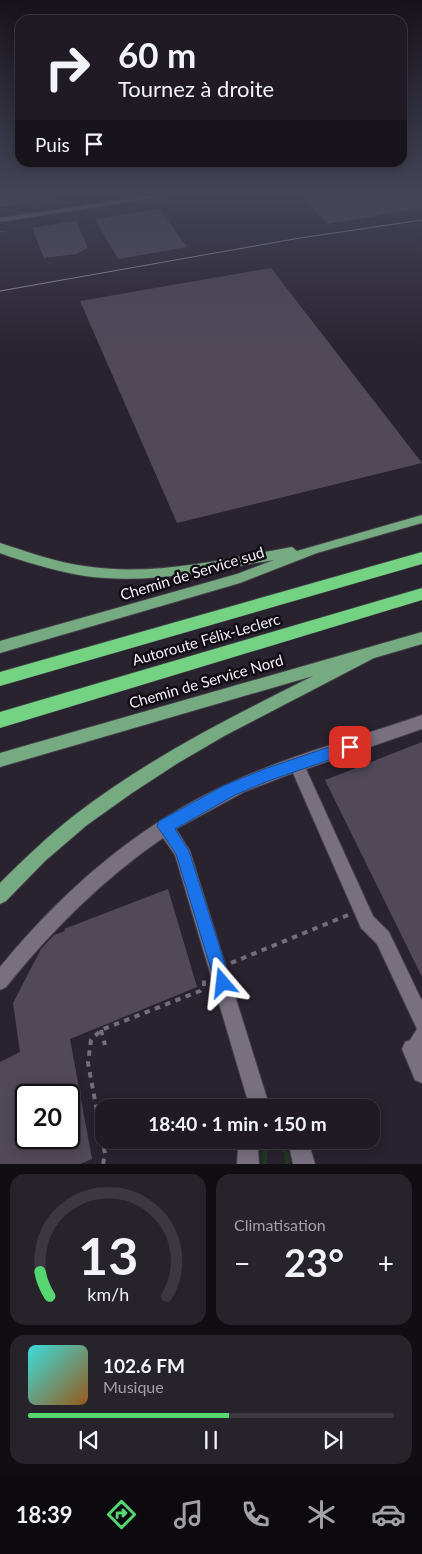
<!DOCTYPE html>
<html lang="fr">
<meta charset="utf-8">
<style>
:root{--surface:#1f1a23;--page:#27232b;--text:#f1f3f6;--muted:#a1a1a6;--line:#3c3841;--accent:#56d671}
body{margin:0;font-family:Lato,sans-serif;background:var(--page);color:var(--text);height:100vh;display:flex;flex-direction:column;font-size:19px;white-space:nowrap}
*{box-sizing:border-box;margin:0}
p{font-size:16px;color:var(--muted)}
.icon{flex:none;width:28px;height:28px;fill:none;stroke:currentColor;stroke-width:2;stroke-linecap:round;stroke-linejoin:round}
.map{position:relative;height:1164px;overflow:hidden}
.side{display:flex;flex-direction:column;gap:10px;padding:10px;background:#110e13;flex:1}
.side>*{flex:none}
.guide{position:absolute;left:15px;top:15px;width:392px;height:152px;border-radius:15px;box-shadow:0 2px 12px #0003,0 0 0 1px var(--line);background:#1f1a23;color:var(--text);overflow:hidden}
.speed{position:absolute;left:15px;top:1084px;display:flex;gap:10px;font-size:25px;font-weight:700;text-align:center}
.speed>*{display:grid;place-content:center;width:65px;height:65px;border-radius:50%;background:var(--surface);box-shadow:0 2px 12px #0003,0 0 0 1px var(--line);line-height:1}
.speed .limit{border:2px solid #111;border-radius:8px;background:#fff;color:#111}
.pin{position:absolute;display:grid;place-items:center;width:42px;height:42px;color:#fff;margin:-21px;border-radius:10px;box-shadow:0 2px 8px #0006}
.me{position:absolute;width:55px;margin:-28px;rotate:343deg;stroke-linejoin:round;filter:drop-shadow(0 0 4px #0008)}
.turn{display:flex;align-items:center;gap:18px;height:105px;padding:0 20px;font-size:22px}
.turn .icon{width:65px;height:65px;stroke-width:2.5}
.turn b{display:block;font-size:35px;line-height:42px}
.then{display:flex;align-items:center;height:48px;padding:0 20px;background:#0003;gap:10px;font-size:19px}
.big{font-size:38px;font-weight:700;line-height:1.1}
.side .widget{flex:1;display:flex;flex-direction:column;justify-content:center;gap:8px;min-width:0;padding:0 18px;border-radius:15px;background:var(--page)}
.side .dial{align-items:center;gap:0}
.dial svg{height:130px;overflow:visible;fill:none;stroke:var(--line);stroke-width:7;stroke-linecap:round;text-anchor:middle}
.dial text{fill:var(--text);stroke:none}
.song{display:flex;align-items:center;gap:15px}
.cover{width:60px;height:60px;border-radius:8px;background:linear-gradient(135deg,hsl(180 70% 55%),hsl(30 70% 35%))}
.played{height:5px;border-radius:2px;background:linear-gradient(90deg,var(--accent) 55%,var(--line) 55%)}
.keys{display:flex;justify-content:space-around;direction:ltr}
.heat{display:flex;justify-content:space-between;align-items:center;font-size:28px;direction:ltr}
.side .tiles{flex:1;display:grid;gap:10px;grid-template-columns:1fr 1fr}
.widget:last-child{grid-column:span 2}
.trip{position:absolute;left:95px;top:1099px;width:285px;height:50px;border-radius:15px;background:var(--surface);box-shadow:0 2px 12px #0003,0 0 0 1px var(--line);font-weight:700;line-height:50px;text-align:center}
.menu{display:flex;height:80px;justify-content:space-around;align-items:center;background:#0c0a0e;color:var(--muted)}
.menu .icon{width:35px;height:35px}
.menu .active{color:var(--accent)}
.menu b{font-size:22px;color:var(--text)}
.map>svg:first-child{display:block}
.green{fill:#213724}
.building{fill:#514958;fill-rule:evenodd}
.lines{fill:none;stroke-linecap:round;stroke-linejoin:round}
.minor-casing{stroke:#443d49;stroke-width:2}
.major-casing{stroke:#443d49;stroke-width:2}
.highway-casing{stroke:#443d49;stroke-width:1}
.path-far1{stroke:#746e79;stroke-width:1;stroke-dasharray:2.5 2.5;stroke-linecap:butt}
.path{stroke:#746e79;stroke-width:4;stroke-dasharray:5.5 5.5;stroke-linecap:butt}
.minor{fill:#78707f;fill-rule:evenodd}
.major{fill:#76ab81;fill-rule:evenodd}
.highway{fill:#74d283;fill-rule:evenodd}
.tram{stroke:#a8a2ac;stroke-width:1}
.route{fill:#1a73e8;stroke:#114b97}
.labels{text-anchor:middle;dominant-baseline:central;stroke-width:5;stroke-linejoin:round;paint-order:stroke}
.street-label{font-size:15px;fill:#f5f0f9;stroke:#100d13}
</style>
<div class="map">
<svg width="422" height="1164" viewBox="0 0 422 1164">
<rect width="100%" height="100%" fill="#29222f"/>
<path class="green" d="M 275,1141 C 286,1143 290,1153 290,1164 L 285,1164 L 284,1153 L 276,1147 L 267,1152 L 267,1164 L 262,1164 C 260,1153 263,1144 275,1141 Z"/>
<path class="building" d="M 0,193 L 54,193 L 55,199 L 0,207 Z
M 297,193 L 422,193 L 422,208 L 328,224 Z
M 159,209 L 187,247 L 118,259 L 95,219 Z
M 76,221 L 88,248 L 76,254 L 44,258 L 32,228 Z
M 271,268 L 422,463 L 177,523 L 80,301 Z
M 422,742 L 422,977 L 325,780 Z
M 168,889 L 197,987 L 70,1039 L 92,1159 L 80,1164 L 0,1164 L 0,1062 L 20,1052 L 13,1003 L 41,949 L 54,935 L 65,931 L 64,929 ZM 26,1095 L 69,1095 L 69,1138 L 26,1138 Z"/>
<g class="lines">
<defs>
<path id="minor" d="M 166,193 L 184,193 L 0,222 L 0,218 Z
M 422,715 L 422,729 L 306,769 L 373,916 L 389,932 L 422,1001 L 422,1083 L 415,1080 L 402,1049 L 405,1042 L 410,1040 L 417,1029 L 377,944 L 361,928 L 293,773 L 244,792 L 176,829 L 190,851 L 270,1108 L 250,1108 L 175,855 L 163,838 C 102,880 52,930 6,987 L 0,990 L 0,967 C 64,889 140,823 232,782 C 293,754 359,737 422,715 Z
M 241,1140 L 261,1140 L 258,1149 L 259,1164 L 237,1164 L 238,1149 Z
M 288,1140 L 308,1140 L 315,1164 L 293,1164 Z"/>
<path id="major" d="M 422,515 L 422,523 L 317,553 L 240,583 L 0,653 L 0,641 L 237,574 L 274,560 C 212,570 148,585 85,576 C 59,572 33,564 8,556 L 0,553 L 0,543 C 28,552 55,562 84,566 C 153,577 224,559 292,547 L 297,551 Z
M 422,632 L 422,644 L 374,658 L 226,735 L 178,763 L 132,793 L 87,825 L 45,861 L 6,901 L 0,904 L 0,883 C 24,859 49,835 76,814 C 149,758 231,717 313,676 L 0,767 L 0,753 Z"/>
<path id="highway" d="M 422,552 L 422,564 L 0,686 L 0,672 Z
M 422,588 L 422,600 L 0,728 L 0,712 Z"/>
</defs>
<use href="#minor" class="minor-casing"/>
<use href="#major" class="major-casing"/>
<use href="#highway" class="highway-casing"/>
<path class="path-far1" d="M 0,232 L 6,231"/>
<path class="path" d="M 231,963 L 348,915
M 101,1030 L 105,1045
M 103,1164 L 105,1154 L 88,1063 L 91,1040 L 101,1030 L 200,991 L 204,986 L 204,977"/>
<use href="#minor" class="minor"/>
<use href="#major" class="major"/>
<use href="#highway" class="highway"/>
<path class="tram" d="M 0,291 L 300,238 L 422,220"/>
</g>
<linearGradient id="sky" x2="0" y2="1"><stop stop-color="#17131a"/><stop offset="0.54" stop-color="#434458"/><stop offset="1" stop-color="#434458" stop-opacity="0"/></linearGradient>
<rect width="422" height="356" fill="url(#sky)"/>
<path class="route" d="M 350,740 L 355,742 L 357,747 L 355,751 L 268,781 L 235,795 L 175,829 L 189,851 L 231,983 L 229,989 L 223,991 L 217,989 L 176,854 L 157,826 L 159,821 L 225,785 L 267,768 Z"/>
<g class="labels">
<g class="street-label">
<text transform="translate(192 573) rotate(-17)">Chemin de Service sud</text>
<text transform="translate(206 639) rotate(-16)">Autoroute Félix-Leclerc</text>
<text transform="translate(206 681) rotate(-16)">Chemin de Service Nord</text>
</g>
</g>
</svg>
<div class="speed"><div class="limit">20</div></div>
<div class="pin" style="left:350px;top:747px;background:#d93025"><svg class="icon" aria-label="arrive" viewBox="0 0 24 24"><path d="M6 21V4h12l-3 4 3 4H6"/></svg></div>
<svg class="me" style="left:223px;top:983px" viewBox="-20 -20 40 40"><path d="M0-17L14 15 0 8-14 15z" fill="#1a73e8" stroke="#fff" stroke-width="4"/></svg>
<div class="trip">18:40 · 1 min · 150 m</div>
<div class="guide">
<div class="turn"><svg class="icon" aria-label="right" viewBox="0 0 24 24"><path d="M7 20v-9h11M14 6l5 5-5 5"/></svg><div><b>60 m</b>Tournez à droite</div></div>
<div class="then">Puis<svg class="icon" aria-label="arrive" viewBox="0 0 24 24"><path d="M6 21V4h12l-3 4 3 4H6"/></svg></div>
</div>
</div>
<section class="side">
<div class="tiles">
<div class="widget dial"><svg viewBox="0 0 100 80">
<path d="M14 69A42 42 0 1 1 86 69"/>
<path d="M14 69A42 42 0 0 1 8 54" stroke="#56d671"/>
<text x="50" y="56" font-size="32" font-weight="700">13</text>
<text x="50" y="72" font-size="11">km/h</text>
</svg></div>
<div class="widget"><p>Climatisation</p>
<div class="heat"><a>−</a><b class="big">23°</b><a>+</a></div>
</div>
<div class="widget">
<div class="song"><i class="cover"></i><div><b>102.6 FM</b><p>Musique</p></div></div>
<div class="played"></div>
<div class="keys"><svg class="icon" aria-label="previous" viewBox="0 0 24 24"><path d="M18 5L8 12l10 7zM5 5v14"/></svg><svg class="icon" aria-label="pause" viewBox="0 0 24 24"><path d="M8 5v14M16 5v14"/></svg><svg class="icon" aria-label="next" viewBox="0 0 24 24"><path d="M6 5l10 7-10 7zM19 5v14"/></svg></div>
</div>
</div>
</section>
<nav class="menu">
<b>18:39</b>
<svg class="icon active" aria-label="directions" viewBox="0 0 24 24"><path d="M12 3l9 9-9 9-9-9zM9 14v-3h6M13 9l2 2-2 2"/></svg>
<svg class="icon" aria-label="music" viewBox="0 0 24 24"><path d="M9 18V5l10-2v13"/><circle cx="6" cy="18" r="3"/><circle cx="16" cy="16" r="3"/></svg>
<svg class="icon" aria-label="phone" viewBox="0 0 24 24"><path d="M5 4h4l2 5-3 2q2 4 5 5l2-3 5 2v4C11 20 4 13 5 4z"/></svg>
<svg class="icon" aria-label="climate" viewBox="0 0 24 24"><path d="M12 3v18M4 7l16 10M4 17L20 7"/></svg>
<svg class="icon" aria-label="car" viewBox="0 0 24 24"><path d="M5 17H2v-5l4-1 3-4h7l3 4 3 1v5h-3M9 17h6M6 11h13"/><circle cx="7" cy="17" r="2"/><circle cx="17" cy="17" r="2"/></svg>
</nav>
